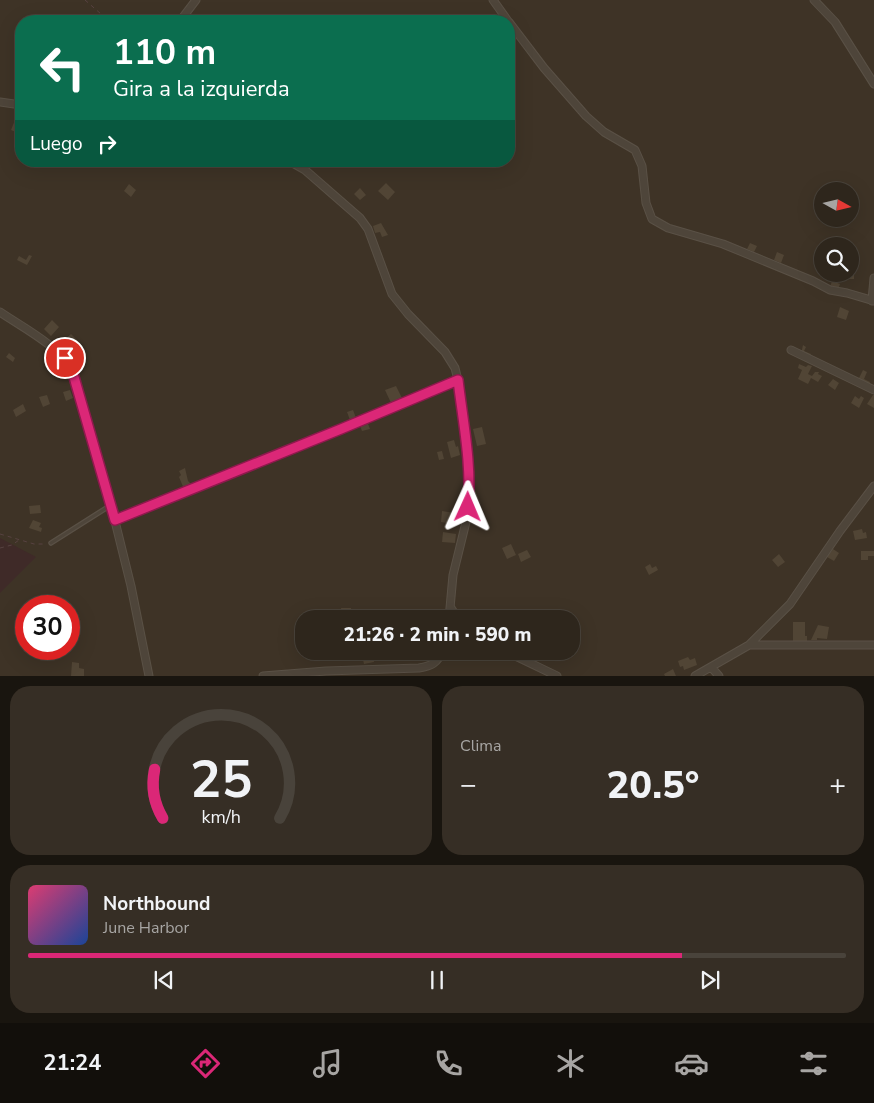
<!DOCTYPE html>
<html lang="es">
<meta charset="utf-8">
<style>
:root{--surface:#2e261c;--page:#362e25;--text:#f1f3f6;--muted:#a7a5a3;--line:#49433b;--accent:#db2777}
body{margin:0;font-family:"Nunito Sans",sans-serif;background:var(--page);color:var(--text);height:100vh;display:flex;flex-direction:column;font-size:19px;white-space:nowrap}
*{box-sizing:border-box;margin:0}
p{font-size:16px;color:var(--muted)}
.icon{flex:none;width:28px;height:28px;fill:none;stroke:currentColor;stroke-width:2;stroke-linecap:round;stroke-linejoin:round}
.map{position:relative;height:676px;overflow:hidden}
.details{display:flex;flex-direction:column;gap:10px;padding:10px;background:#19150f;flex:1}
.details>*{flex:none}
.guide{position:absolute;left:15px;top:15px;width:500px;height:152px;border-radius:20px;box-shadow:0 5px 20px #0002,0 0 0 1px var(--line);background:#0b6e4f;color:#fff;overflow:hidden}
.needle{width:32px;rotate:98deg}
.fabs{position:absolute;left:814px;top:182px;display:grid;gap:10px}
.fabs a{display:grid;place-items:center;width:45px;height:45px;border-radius:50%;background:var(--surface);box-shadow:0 5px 20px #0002,0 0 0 1px var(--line);font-size:25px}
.speed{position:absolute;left:15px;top:595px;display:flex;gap:10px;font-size:25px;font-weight:700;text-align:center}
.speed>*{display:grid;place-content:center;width:65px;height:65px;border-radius:50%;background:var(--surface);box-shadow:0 5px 20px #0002,0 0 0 1px var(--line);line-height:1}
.speed .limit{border:8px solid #d22;background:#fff;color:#111}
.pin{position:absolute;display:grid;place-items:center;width:42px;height:42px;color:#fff;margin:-21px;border:2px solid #fff;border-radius:50%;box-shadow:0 1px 5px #0007}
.me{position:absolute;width:55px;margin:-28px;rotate:1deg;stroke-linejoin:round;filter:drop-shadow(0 0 4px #0008)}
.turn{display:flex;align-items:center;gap:18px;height:105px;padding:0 15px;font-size:22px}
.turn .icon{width:65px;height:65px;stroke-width:2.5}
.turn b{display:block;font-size:35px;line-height:42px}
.then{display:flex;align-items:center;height:48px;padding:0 15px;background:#0003;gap:10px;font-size:19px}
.big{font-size:38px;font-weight:800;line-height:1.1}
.details .widget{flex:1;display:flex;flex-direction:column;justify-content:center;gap:8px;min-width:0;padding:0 18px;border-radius:20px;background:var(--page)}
.details .dial{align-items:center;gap:0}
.dial svg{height:130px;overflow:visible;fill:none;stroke:var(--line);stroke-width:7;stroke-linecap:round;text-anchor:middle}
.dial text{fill:var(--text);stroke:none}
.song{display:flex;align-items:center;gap:15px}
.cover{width:60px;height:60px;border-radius:8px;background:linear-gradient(135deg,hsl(340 70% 55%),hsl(220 70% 35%))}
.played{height:5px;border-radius:2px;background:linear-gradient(90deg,var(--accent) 80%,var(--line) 80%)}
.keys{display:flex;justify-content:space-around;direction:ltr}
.heat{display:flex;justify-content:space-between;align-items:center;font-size:28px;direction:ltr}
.details .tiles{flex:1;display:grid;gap:10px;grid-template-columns:1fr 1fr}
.widget:last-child{grid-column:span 2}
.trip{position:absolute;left:295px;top:610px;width:285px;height:50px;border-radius:20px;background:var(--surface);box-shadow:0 5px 20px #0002,0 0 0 1px var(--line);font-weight:800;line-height:50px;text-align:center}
.menu{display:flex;height:80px;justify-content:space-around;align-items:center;background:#120f0b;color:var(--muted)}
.menu .icon{width:35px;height:35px}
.menu .on{color:var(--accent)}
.menu b{font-size:22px;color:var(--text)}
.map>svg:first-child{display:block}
.green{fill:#3f2a28}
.building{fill:#514535}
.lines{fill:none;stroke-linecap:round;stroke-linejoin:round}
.lane-casing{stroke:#5a5146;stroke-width:5.5}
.street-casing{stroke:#5a5146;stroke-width:9}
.path{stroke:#574241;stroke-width:1;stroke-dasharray:4 4;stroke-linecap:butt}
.lane{stroke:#4e453a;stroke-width:3}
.street{stroke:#4e453a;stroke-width:7}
.route-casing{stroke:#8e194d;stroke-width:12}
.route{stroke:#db2777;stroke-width:9}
</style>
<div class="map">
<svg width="874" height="676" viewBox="0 0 874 676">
<rect width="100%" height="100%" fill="#3e3326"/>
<path class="green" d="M 0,538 L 36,557 L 0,593 Z"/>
<path class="building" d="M 15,120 L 21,122 L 21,138 L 17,136 L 18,133 L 11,130 Z
M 386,183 L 395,192 L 388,200 L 378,191 Z
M 129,184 L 136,190 L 131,197 L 124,191 Z
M 360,188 L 366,195 L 360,200 L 354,194 Z
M 381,223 L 388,235 L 382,237 L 380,232 L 375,233 L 373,226 Z
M 750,243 L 757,246 L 754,252 L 747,249 Z
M 777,252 L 784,255 L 781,263 L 774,260 Z
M 29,255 L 32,256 L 27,265 L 17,260 L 19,256 L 26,260 Z
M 850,272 L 854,272 L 854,279 L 849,279 Z
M 832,281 L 840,284 L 838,290 L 830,287 Z
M 840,307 L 849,311 L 846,320 L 837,317 Z
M 52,320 L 59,327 L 51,336 L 44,329 Z
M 71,334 L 79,342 L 70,351 L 65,347 L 67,345 L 63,341 Z
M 803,345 L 806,347 L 804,351 L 811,354 L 809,358 L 801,354 Z
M 9,353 L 15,358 L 13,362 L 6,357 Z
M 799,364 L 806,367 L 808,365 L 812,366 L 808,374 L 812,376 L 815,372 L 819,372 L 818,374 L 822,376 L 818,382 L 811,378 L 808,384 L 798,379 L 802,370 L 798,368 Z
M 863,370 L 867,372 L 864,379 L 870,382 L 869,386 L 858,380 Z
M 833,379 L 839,383 L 835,390 L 828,385 Z
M 396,386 L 402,398 L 391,403 L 385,390 Z
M 70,390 L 73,398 L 66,401 L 63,392 Z
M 47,395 L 50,404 L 43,407 L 39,397 Z
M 873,395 L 874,395 L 874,408 L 867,404 Z
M 855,396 L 859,399 L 861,396 L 864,398 L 859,408 L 851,403 Z
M 23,404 L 26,411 L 16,417 L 13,410 Z
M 353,410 L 356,418 L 350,420 L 347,412 Z
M 367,421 L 370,429 L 362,431 L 359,423 Z
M 482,427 L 486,444 L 477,446 L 473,429 Z
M 454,440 L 456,447 L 458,446 L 460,455 L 451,458 L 447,442 Z
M 442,451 L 444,459 L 439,460 L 437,452 Z
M 185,468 L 188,481 L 192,485 L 184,489 L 179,477 L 181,475 L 179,471 Z
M 40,505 L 41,513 L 30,514 L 29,506 Z
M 442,511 L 454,513 L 452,524 L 441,522 Z
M 33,520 L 41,523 L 39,527 L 42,528 L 41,532 L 29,528 Z
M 862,529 L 863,533 L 866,532 L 867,538 L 855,540 L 853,531 Z
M 443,532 L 456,534 L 455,543 L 442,542 Z
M 511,544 L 516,555 L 507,559 L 502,548 Z
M 833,549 L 839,553 L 834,561 L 827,557 Z
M 527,550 L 531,557 L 521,562 L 518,554 Z
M 861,551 L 874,551 L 874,556 L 868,556 L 868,560 L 861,560 Z
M 779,554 L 785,562 L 778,567 L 772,560 Z
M 650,564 L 652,568 L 656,566 L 658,570 L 649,575 L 645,567 Z
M 341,608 L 351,608 L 352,619 L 342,619 Z
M 793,622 L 805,622 L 805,636 L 807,636 L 807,642 L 793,641 Z
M 818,625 L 829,627 L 827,639 L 817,638 L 817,640 L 811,640 Z
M 300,629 L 304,629 L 304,638 L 301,638 Z
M 423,651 L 436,651 L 431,659 L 423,658 Z
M 530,651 L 543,651 L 538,659 L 529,653 Z
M 369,653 L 370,657 L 373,656 L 374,662 L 364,664 L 362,655 Z
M 688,657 L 690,660 L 695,658 L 697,665 L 684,670 L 683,666 L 680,667 L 678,661 Z
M 72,662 L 79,663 L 79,668 L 84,669 L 84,676 L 71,676 Z
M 673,669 L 676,676 L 665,676 L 664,674 Z"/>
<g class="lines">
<defs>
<path id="lane" d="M 51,543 L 111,505"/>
<path id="street" d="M 493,0 L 508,21
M 814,0 L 835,22 L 874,84
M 180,21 L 196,0
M 509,22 L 544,68 L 586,116 L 604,132 L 635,150 L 642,166 L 646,203 L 652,219 L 668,228 L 723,244 L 813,281 L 830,290 L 847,293 L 874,301
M 0,102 L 21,105
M 289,161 L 305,170 L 360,218 L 368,229 L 392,294 L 408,314 L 445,352 L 455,368 L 458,380 L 466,438 L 469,496 L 467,518 L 453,575 L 449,619
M 872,301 L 874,278
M 0,312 C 25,329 56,344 72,370 L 111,505 L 131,586 L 149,676
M 791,350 L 874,390
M 115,520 L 341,429 L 458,380
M 451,608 L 458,619
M 749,645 L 874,645
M 505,651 L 557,676
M 711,667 L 719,676
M 263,676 L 326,671 L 419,668 C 431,666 438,663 442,651
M 695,676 L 749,645 L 790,604 L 840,531 L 874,486"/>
</defs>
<use href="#lane" class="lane-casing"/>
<use href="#street" class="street-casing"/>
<path class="path" d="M 85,0 L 109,21
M 0,534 L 34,544 L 45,544
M 0,548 L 12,545 L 19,540"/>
<use href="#lane" class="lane"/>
<use href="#street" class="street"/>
</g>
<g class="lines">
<defs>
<path id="route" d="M 65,358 L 72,370 L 115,520 L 341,429 L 458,380 C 463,422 472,465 468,507"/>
</defs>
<use href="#route" class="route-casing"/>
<use href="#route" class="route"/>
</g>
</svg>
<div class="fabs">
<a><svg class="needle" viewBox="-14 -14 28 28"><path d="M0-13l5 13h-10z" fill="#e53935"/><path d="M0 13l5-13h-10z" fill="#a7a5a3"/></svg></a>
<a><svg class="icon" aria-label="search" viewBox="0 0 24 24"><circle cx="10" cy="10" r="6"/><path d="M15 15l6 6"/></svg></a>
</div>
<div class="speed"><div class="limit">30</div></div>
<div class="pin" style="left:65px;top:358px;background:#d93025"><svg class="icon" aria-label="arrive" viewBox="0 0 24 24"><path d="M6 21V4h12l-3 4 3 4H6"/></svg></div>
<svg class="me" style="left:468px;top:507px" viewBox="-20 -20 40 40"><path d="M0-17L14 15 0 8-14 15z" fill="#db2777" stroke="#fff" stroke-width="4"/></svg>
<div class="trip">21:26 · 2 min · 590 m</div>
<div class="guide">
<div class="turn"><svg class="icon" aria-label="left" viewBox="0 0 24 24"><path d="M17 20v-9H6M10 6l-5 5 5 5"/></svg><div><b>110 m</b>Gira a la izquierda</div></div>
<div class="then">Luego<svg class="icon" aria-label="right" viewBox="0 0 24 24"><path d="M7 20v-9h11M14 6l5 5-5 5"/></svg></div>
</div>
</div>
<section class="details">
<div class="tiles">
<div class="widget dial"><svg viewBox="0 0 100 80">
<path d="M14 69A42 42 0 1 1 86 69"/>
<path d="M14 69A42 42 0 0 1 9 39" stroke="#db2777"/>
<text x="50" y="56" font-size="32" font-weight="700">25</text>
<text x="50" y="72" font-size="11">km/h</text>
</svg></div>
<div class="widget"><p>Clima</p>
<div class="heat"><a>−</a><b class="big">20.5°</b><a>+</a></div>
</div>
<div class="widget">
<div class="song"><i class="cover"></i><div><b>Northbound</b><p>June Harbor</p></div></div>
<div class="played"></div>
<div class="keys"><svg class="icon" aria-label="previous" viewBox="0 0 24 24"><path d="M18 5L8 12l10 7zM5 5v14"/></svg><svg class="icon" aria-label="pause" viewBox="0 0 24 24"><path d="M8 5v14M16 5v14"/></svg><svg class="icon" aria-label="next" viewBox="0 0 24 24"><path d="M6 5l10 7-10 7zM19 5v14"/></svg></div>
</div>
</div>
</section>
<nav class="menu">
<b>21:24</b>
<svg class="icon on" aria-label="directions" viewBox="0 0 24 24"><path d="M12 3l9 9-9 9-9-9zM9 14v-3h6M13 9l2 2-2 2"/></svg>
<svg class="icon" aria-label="music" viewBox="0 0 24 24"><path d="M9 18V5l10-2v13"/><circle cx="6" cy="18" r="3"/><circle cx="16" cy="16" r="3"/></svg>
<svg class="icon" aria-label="phone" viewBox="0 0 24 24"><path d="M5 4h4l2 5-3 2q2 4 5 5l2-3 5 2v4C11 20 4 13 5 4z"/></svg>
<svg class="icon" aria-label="climate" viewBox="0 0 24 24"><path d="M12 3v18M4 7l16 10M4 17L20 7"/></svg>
<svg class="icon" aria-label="car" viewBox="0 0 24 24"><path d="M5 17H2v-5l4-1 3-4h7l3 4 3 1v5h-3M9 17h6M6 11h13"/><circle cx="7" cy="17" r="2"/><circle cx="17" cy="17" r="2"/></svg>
<svg class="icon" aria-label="filters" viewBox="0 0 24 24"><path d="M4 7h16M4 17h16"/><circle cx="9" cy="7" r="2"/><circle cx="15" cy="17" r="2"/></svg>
</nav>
